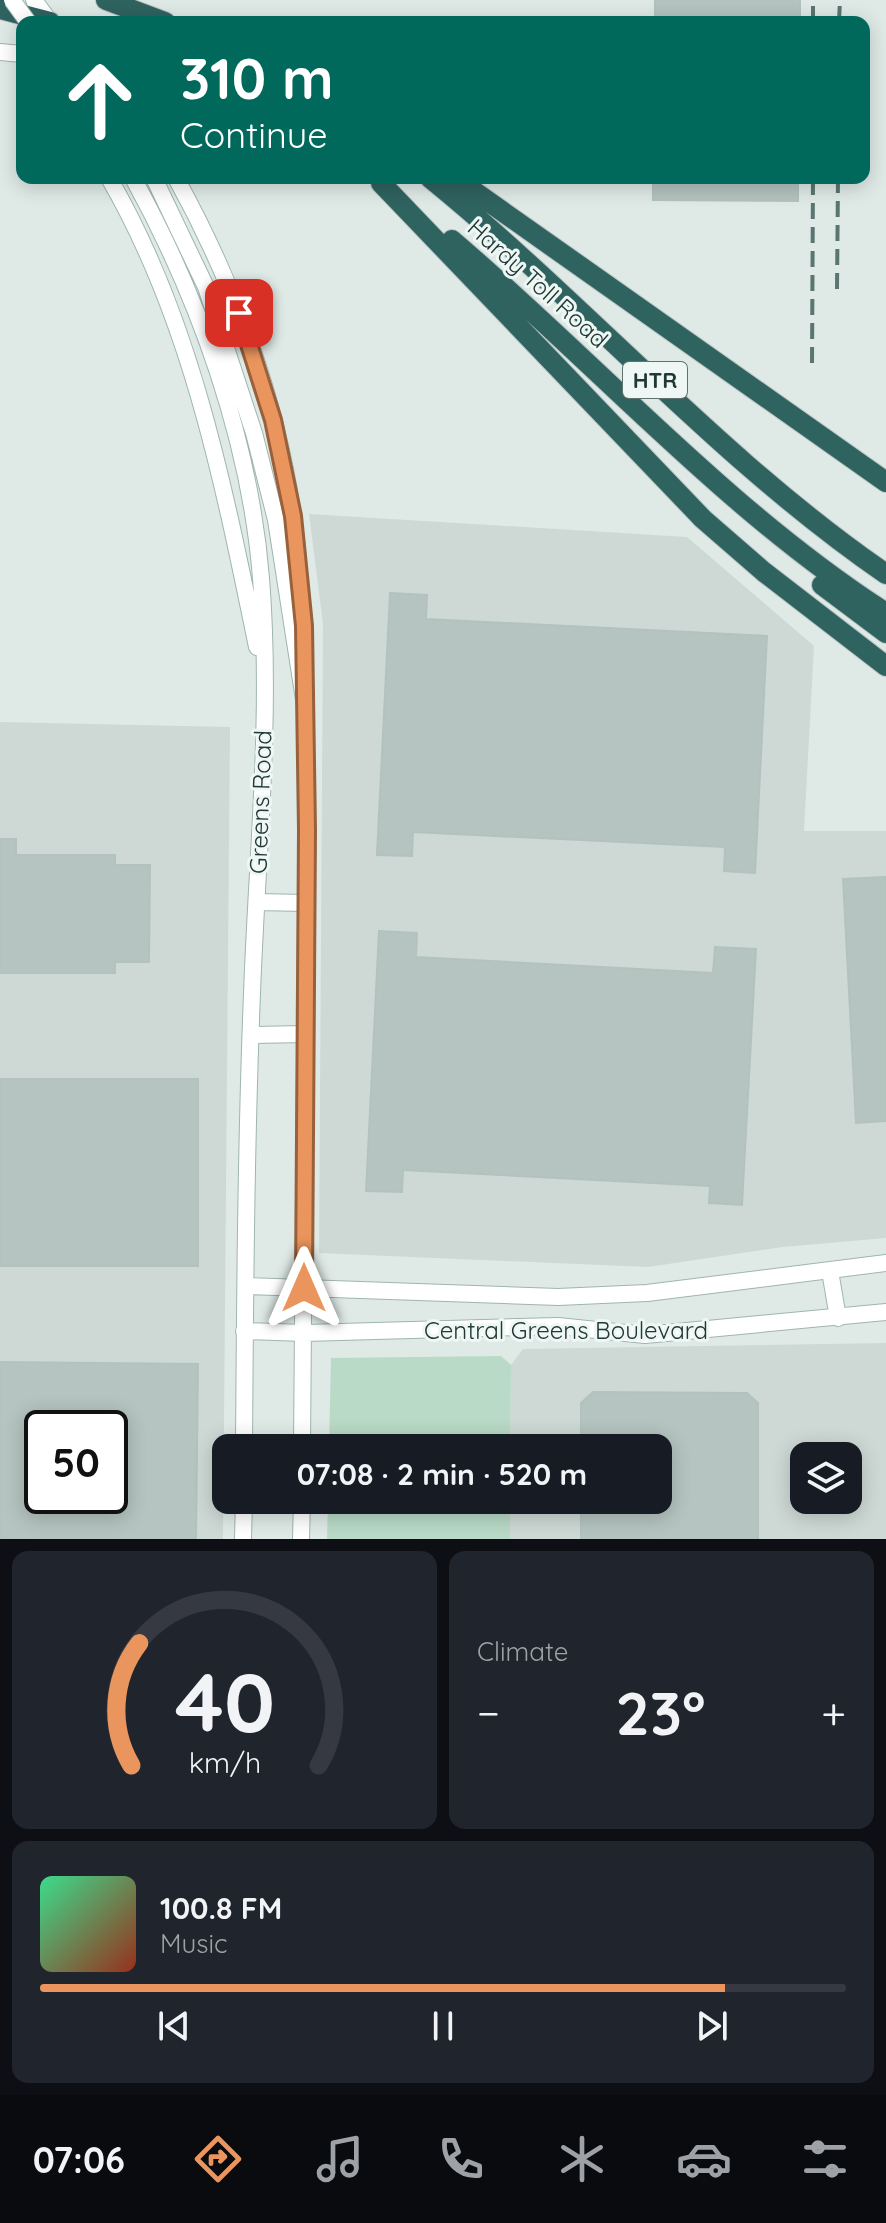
<!DOCTYPE html>
<meta charset="utf-8">
<style>
:root{--surface:#171b24;--page:#20242c;--text:#f1f3f6;--muted:#9ea1a6;--line:#363941;--accent:#ea955d}
body{margin:0;font-family:Quicksand,sans-serif;background:var(--page);color:var(--text);height:100vh;display:flex;flex-direction:column;font-size:30px;white-space:nowrap}
*{box-sizing:border-box;margin:0}
p{font-size:26px;color:var(--muted)}
.icon{flex:none;width:44px;height:44px;fill:none;stroke:currentColor;stroke-width:2;stroke-linecap:round;stroke-linejoin:round}
.map{position:relative;height:1539px;overflow:hidden}
.panel{display:flex;flex-direction:column;gap:12px;padding:12px;background:#0d0f14;flex:1}
.panel>*{flex:none}
.top-card{position:absolute;left:16px;top:16px;width:854px;height:168px;border-radius:16px;box-shadow:0 4px 20px #0003;background:#00695c;color:#fff;overflow:hidden}
.fabs{position:absolute;left:790px;top:1442px;display:grid;gap:16px}
.fabs a{display:grid;place-items:center;width:72px;height:72px;border-radius:16px;background:var(--surface);box-shadow:0 4px 20px #0003;font-size:40px}
.speed{position:absolute;left:24px;top:1410px;display:flex;gap:16px;font-size:40px;font-weight:700;text-align:center}
.speed>*{display:grid;place-content:center;width:104px;height:104px;border-radius:50%;background:var(--surface);box-shadow:0 4px 20px #0003;line-height:1}
.speed .limit{border:4px solid #111;border-radius:12px;background:#fff;color:#111}
.pin{position:absolute;display:grid;place-items:center;width:68px;height:68px;color:#fff;margin:-34px;border-radius:16px;box-shadow:0 4px 12px #0006}
.me{position:absolute;width:88px;margin:-44px;rotate:0deg;stroke-linejoin:round;filter:drop-shadow(0 0 6px #0008)}
.turn{display:flex;align-items:center;gap:28px;height:168px;padding:0 32px;font-size:36px}
.turn .icon{width:104px;height:104px;stroke-width:2.5}
.turn b{display:block;font-size:56px;line-height:68px}
.big{font-size:60px;font-weight:700;line-height:1.1}
.panel .widget{flex:1;display:flex;flex-direction:column;justify-content:center;gap:12px;min-width:0;padding:0 28px;border-radius:16px;background:var(--page)}
.panel .dial{align-items:center;gap:0}
.dial svg{height:208px;overflow:visible;fill:none;stroke:var(--line);stroke-width:7;stroke-linecap:round;text-anchor:middle}
.dial text{fill:var(--text);stroke:none}
.song{display:flex;align-items:center;gap:24px}
.cover{width:96px;height:96px;border-radius:12px;background:linear-gradient(135deg,hsl(150 70% 55%),hsl(10 70% 35%))}
.played{height:8px;border-radius:4px;background:linear-gradient(90deg,var(--accent) 85%,var(--line) 85%)}
.keys{display:flex;justify-content:space-around;direction:ltr}
.heat{display:flex;justify-content:space-between;align-items:center;font-size:44px;direction:ltr}
.panel .tiles{flex:1;display:grid;gap:12px;grid-template-columns:1fr 1fr}
.widget:last-child{grid-column:span 2}
.trip{position:absolute;left:212px;top:1434px;width:460px;height:80px;border-radius:16px;background:var(--surface);box-shadow:0 4px 20px #0003;font-weight:700;line-height:80px;text-align:center}
.menu{display:flex;height:128px;justify-content:space-around;align-items:center;background:#090b0e;color:var(--muted)}
.menu .icon{width:56px;height:56px}
.menu .on{color:var(--accent)}
.menu b{font-size:36px;color:var(--text)}
.map>svg:first-child{display:block}
.built{fill:#ced9d6;fill-rule:evenodd}
.green{fill:#b9dac7}
.building{fill:#b5c4c0;stroke:#b2c3be;stroke-width:2;fill-rule:evenodd}
.lines{fill:none;stroke-linecap:round;stroke-linejoin:round}
.secondary-casing{stroke:#9fb5b0;stroke-width:18}
.highway-casing{stroke:#bcc4c3;stroke-width:22}
.secondary{stroke:#fff;stroke-width:16}
.highway{stroke:#2f6360;stroke-width:20}
.rail{stroke:#5b7571;stroke-width:4;stroke-dasharray:16 8;stroke-linecap:butt}
.secondary-bridge-casing{stroke:#9fb5b0;stroke-width:18;stroke-linecap:butt}
.secondary-bridge{stroke:#fff;stroke-width:16}
.route-casing{stroke:#98613c;stroke-width:20}
.route{stroke:#ea955d;stroke-width:14}
.labels{text-anchor:middle;dominant-baseline:central;stroke-width:6;stroke-linejoin:round;paint-order:stroke}
.shield{fill:#eff7f4;stroke:#5f726f;stroke-width:2}
.shield-label{font-size:22px;font-weight:bold;fill:#213936}
.street-label{font-size:24px;fill:#213936;stroke:#eff7f4}
</style>
<div class="map">
<svg width="886" height="1539" viewBox="0 0 886 1539">
<rect width="100%" height="100%" fill="#dfeae7"/>
<path class="built" d="M 309,514 L 687,537 L 814,646 L 804,831 L 886,831 L 886,1238 L 783,1247 L 648,1267 L 319,1253 L 323,624 Z
M 0,722 L 230,727 L 223,1539 L 0,1539 ZM 42,1428 L 110,1428 L 110,1496 L 42,1496 Z
M 886,1343 L 886,1539 L 510,1539 L 510,1500 L 658,1500 L 658,1448 L 510,1448 L 511,1365 L 523,1349 ZM 804,1456 L 848,1456 L 848,1500 L 804,1500 Z"/>
<path class="green" d="M 501,1356 L 511,1365 L 510,1448 L 329,1448 L 331,1358 Z
M 328,1500 L 510,1500 L 510,1539 L 327,1539 Z"/>
<path class="building" d="M 655,0 L 800,0 L 800,22 L 655,22 Z
M 653,178 L 798,178 L 798,201 L 653,200 Z
M 390,593 L 427,595 L 426,619 L 767,636 L 755,873 L 724,871 L 725,847 L 413,832 L 412,856 L 377,855 Z
M 0,839 L 16,839 L 16,855 L 115,855 L 115,865 L 150,865 L 149,962 L 115,962 L 115,973 L 0,973 Z
M 886,877 L 886,1121 L 856,1123 L 843,879 Z
M 379,931 L 417,933 L 416,957 L 713,973 L 715,947 L 756,949 L 742,1205 L 709,1203 L 710,1186 L 403,1170 L 402,1192 L 366,1191 Z
M 0,1079 L 198,1079 L 198,1266 L 0,1266 Z
M 0,1362 L 198,1364 L 196,1539 L 0,1539 ZM 42,1428 L 110,1428 L 110,1496 L 42,1496 Z
M 593,1392 L 747,1393 L 758,1403 L 758,1539 L 581,1539 L 581,1500 L 658,1500 L 658,1448 L 581,1448 L 581,1403 Z"/>
<g class="lines">
<defs>
<path id="secondary" d="M 34,0 L 50,22
M 0,52 L 22,54
M 109,178 C 192,321 224,487 257,647
M 133,178 C 199,298 250,440 261,578 C 272,716 257,855 252,993 C 246,1145 245,1296 244,1448
M 154,178 L 206,287 L 254,433 L 276,520 L 305,706 L 307,830 L 302,1448
M 176,178 C 233,281 277,400 293,517 C 298,551 300,586 303,620
M 257,902 L 306,903
M 251,1035 L 303,1034
M 830,1271 L 838,1318
M 246,1286 L 558,1297 L 647,1293 L 886,1263
M 244,1331 L 304,1333 L 558,1326 L 645,1335 L 886,1312
M 243,1539 L 244,1500
M 301,1539 L 302,1500"/>
<path id="highway" d="M 106,0 L 165,22
M 0,9 L 50,22
M 430,178 C 586,305 720,460 886,574
M 455,178 L 886,482
M 381,183 L 703,519 L 764,572 L 886,666
M 452,240 C 597,364 725,509 886,613
M 822,585 L 886,633"/>
</defs>
<use href="#secondary" class="secondary-casing"/>
<use href="#highway" class="highway-casing"/>
<use href="#secondary" class="secondary"/>
<use href="#highway" class="highway"/>
<path class="rail" d="M 813,22 L 813,0
M 839,22 L 840,0
M 837,289 L 838,178
M 812,363 L 813,178"/>
<defs>
<path id="secondary-bridge" d="M 12,0 L 28,22"/>
</defs>
<use href="#secondary-bridge" class="secondary-bridge-casing"/>
<use href="#secondary-bridge" class="secondary-bridge"/>
</g>
<g class="lines">
<defs>
<path id="route" d="M 239,313 L 273,420 L 293,516 L 304,626 L 307,830 L 304,1288"/>
</defs>
<use href="#route" class="route-casing"/>
<use href="#route" class="route"/>
</g>
<g class="labels">
<rect class="shield" x="623" y="362" width="64" height="36" rx="6"/>
<g class="shield-label">
<text x="655" y="380">HTR</text>
</g>
<g class="street-label">
<text transform="translate(538 283) rotate(42)">Hardy Toll Road</text>
<text transform="translate(260 802) rotate(-88)">Greens Road</text>
<text x="566" y="1330">Central Greens Boulevard</text>
</g>
</g>
</svg>
<div class="fabs">
<a><svg class="icon" aria-label="layers" viewBox="0 0 24 24"><path d="M12 4l9 5-9 5-9-5zM3 14l9 5 9-5"/></svg></a>
</div>
<div class="speed"><div class="limit">50</div></div>
<div class="pin" style="left:239px;top:313px;background:#d93025"><svg class="icon" aria-label="arrive" viewBox="0 0 24 24"><path d="M6 21V4h12l-3 4 3 4H6"/></svg></div>
<svg class="me" style="left:304px;top:1288px" viewBox="-20 -20 40 40"><path d="M0-17L14 15 0 8-14 15z" fill="#ea955d" stroke="#fff" stroke-width="4"/></svg>
<div class="trip">07:08 · 2 min · 520 m</div>
<div class="top-card">
<div class="turn"><svg class="icon" aria-label="ahead" viewBox="0 0 24 24"><path d="M12 20V5M6 11l6-6 6 6"/></svg><div><b>310 m</b>Continue</div></div>
</div>
</div>
<section class="panel">
<div class="tiles">
<div class="widget dial"><svg viewBox="0 0 100 80">
<path d="M14 69A42 42 0 1 1 86 69"/>
<path d="M14 69A42 42 0 0 1 17 22" stroke="#ea955d"/>
<text x="50" y="56" font-size="32" font-weight="700">40</text>
<text x="50" y="72" font-size="11">km/h</text>
</svg></div>
<div class="widget"><p>Climate</p>
<div class="heat"><a>−</a><b class="big">23°</b><a>+</a></div>
</div>
<div class="widget">
<div class="song"><i class="cover"></i><div><b>100.8 FM</b><p>Music</p></div></div>
<div class="played"></div>
<div class="keys"><svg class="icon" aria-label="previous" viewBox="0 0 24 24"><path d="M18 5L8 12l10 7zM5 5v14"/></svg><svg class="icon" aria-label="pause" viewBox="0 0 24 24"><path d="M8 5v14M16 5v14"/></svg><svg class="icon" aria-label="next" viewBox="0 0 24 24"><path d="M6 5l10 7-10 7zM19 5v14"/></svg></div>
</div>
</div>
</section>
<nav class="menu">
<b>07:06</b>
<svg class="icon on" aria-label="directions" viewBox="0 0 24 24"><path d="M12 3l9 9-9 9-9-9zM9 14v-3h6M13 9l2 2-2 2"/></svg>
<svg class="icon" aria-label="music" viewBox="0 0 24 24"><path d="M9 18V5l10-2v13"/><circle cx="6" cy="18" r="3"/><circle cx="16" cy="16" r="3"/></svg>
<svg class="icon" aria-label="phone" viewBox="0 0 24 24"><path d="M5 4h4l2 5-3 2q2 4 5 5l2-3 5 2v4C11 20 4 13 5 4z"/></svg>
<svg class="icon" aria-label="climate" viewBox="0 0 24 24"><path d="M12 3v18M4 7l16 10M4 17L20 7"/></svg>
<svg class="icon" aria-label="car" viewBox="0 0 24 24"><path d="M5 17H2v-5l4-1 3-4h7l3 4 3 1v5h-3M9 17h6M6 11h13"/><circle cx="7" cy="17" r="2"/><circle cx="17" cy="17" r="2"/></svg>
<svg class="icon" aria-label="filters" viewBox="0 0 24 24"><path d="M4 7h16M4 17h16"/><circle cx="9" cy="7" r="2"/><circle cx="15" cy="17" r="2"/></svg>
</nav>
